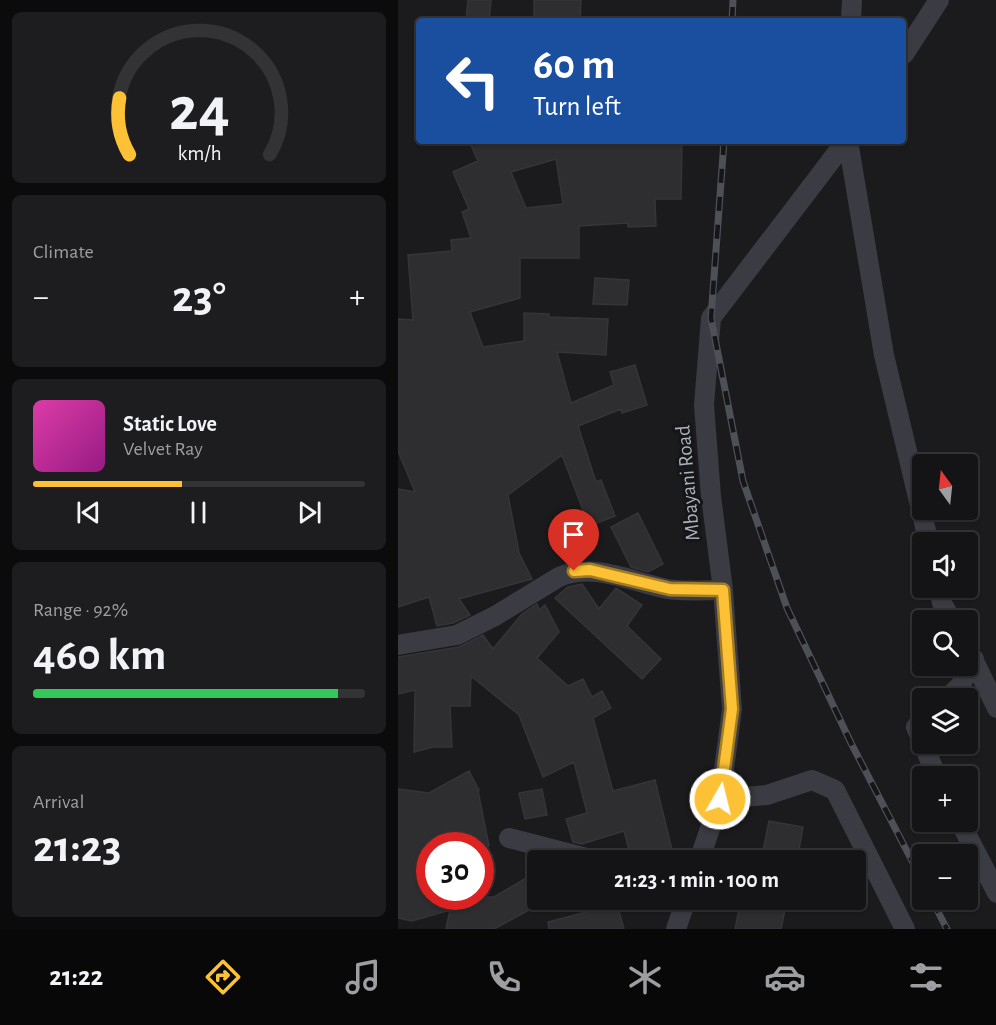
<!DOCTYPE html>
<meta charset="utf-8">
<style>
:root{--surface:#141416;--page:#1d1d1f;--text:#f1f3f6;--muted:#9d9ea1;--line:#333335;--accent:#fcc134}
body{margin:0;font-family:"Alegreya Sans",sans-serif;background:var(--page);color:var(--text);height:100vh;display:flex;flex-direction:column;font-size:22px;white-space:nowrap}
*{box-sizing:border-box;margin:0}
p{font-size:20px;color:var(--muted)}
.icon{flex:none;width:33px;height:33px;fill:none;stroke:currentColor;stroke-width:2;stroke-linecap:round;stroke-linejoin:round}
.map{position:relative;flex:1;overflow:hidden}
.sheet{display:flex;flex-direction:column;gap:12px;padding:12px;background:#0b0b0c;width:398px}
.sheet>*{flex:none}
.hud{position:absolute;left:18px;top:18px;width:490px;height:126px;border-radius:6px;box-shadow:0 2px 4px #0004,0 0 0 2px var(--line);background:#1a4fa0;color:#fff;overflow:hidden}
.needle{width:39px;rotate:345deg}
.controls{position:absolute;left:514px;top:454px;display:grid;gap:12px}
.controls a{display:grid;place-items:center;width:66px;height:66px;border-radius:6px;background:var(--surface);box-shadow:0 2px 4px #0004,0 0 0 2px var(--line);font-size:30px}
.speed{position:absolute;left:18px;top:832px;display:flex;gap:12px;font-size:30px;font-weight:700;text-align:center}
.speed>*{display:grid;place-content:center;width:78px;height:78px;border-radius:50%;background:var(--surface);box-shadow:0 2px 4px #0004,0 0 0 2px var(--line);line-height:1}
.speed .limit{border:9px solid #d22;background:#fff;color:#111}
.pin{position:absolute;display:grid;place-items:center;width:51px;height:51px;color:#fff;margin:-62px -26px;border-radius:50% 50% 50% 0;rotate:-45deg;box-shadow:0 0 6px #0007}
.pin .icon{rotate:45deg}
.me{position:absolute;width:66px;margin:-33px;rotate:8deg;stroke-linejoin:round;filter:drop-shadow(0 0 4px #0008)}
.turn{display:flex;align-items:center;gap:21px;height:126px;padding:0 18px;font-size:27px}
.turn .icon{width:78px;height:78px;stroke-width:2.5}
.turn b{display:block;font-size:42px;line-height:51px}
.big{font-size:45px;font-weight:600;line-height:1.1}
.sheet .card{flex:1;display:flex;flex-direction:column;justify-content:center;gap:9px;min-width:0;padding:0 21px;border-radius:9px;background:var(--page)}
.sheet .dial{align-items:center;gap:0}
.dial svg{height:156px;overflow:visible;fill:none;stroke:var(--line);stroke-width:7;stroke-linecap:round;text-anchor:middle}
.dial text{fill:var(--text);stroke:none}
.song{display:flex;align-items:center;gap:18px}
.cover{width:72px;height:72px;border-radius:9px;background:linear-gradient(135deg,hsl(320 70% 55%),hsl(310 70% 35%))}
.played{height:6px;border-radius:3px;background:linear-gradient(90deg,var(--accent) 45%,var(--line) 45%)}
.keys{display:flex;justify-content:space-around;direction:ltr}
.heat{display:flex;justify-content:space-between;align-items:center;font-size:33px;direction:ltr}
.charge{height:9px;border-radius:4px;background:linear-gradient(90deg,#34c759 92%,var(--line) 0)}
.trip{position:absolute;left:129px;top:850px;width:339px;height:60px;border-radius:6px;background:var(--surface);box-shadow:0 2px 4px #0004,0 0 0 2px var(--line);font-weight:600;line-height:60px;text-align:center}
.tab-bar{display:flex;height:96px;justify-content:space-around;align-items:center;background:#080809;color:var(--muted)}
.tab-bar .icon{width:42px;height:42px}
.tab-bar .selected{color:var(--accent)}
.tab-bar b{font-size:27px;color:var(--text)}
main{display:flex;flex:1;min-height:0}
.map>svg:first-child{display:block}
.building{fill:#2e2e31;stroke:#353539;stroke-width:1.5;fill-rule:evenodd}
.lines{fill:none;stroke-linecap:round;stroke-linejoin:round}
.minor{stroke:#3b3c43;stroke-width:20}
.rail-casing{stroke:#4e5058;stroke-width:7}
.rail{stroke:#161618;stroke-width:4.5;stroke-dasharray:14;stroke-linecap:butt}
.route-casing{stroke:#a47d22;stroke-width:15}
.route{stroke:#fcc134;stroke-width:10}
.labels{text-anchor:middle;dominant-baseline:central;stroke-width:6;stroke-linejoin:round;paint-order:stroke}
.street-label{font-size:21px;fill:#adb1bd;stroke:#161618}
</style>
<main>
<section class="sheet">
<div class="card dial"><svg viewBox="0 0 100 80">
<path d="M14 69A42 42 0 1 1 86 69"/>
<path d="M14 69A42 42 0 0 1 9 40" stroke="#fcc134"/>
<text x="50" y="56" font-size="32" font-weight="700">24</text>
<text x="50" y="72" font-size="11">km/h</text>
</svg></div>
<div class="card"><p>Climate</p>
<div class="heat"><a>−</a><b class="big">23°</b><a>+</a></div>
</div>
<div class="card">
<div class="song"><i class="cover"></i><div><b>Static Love</b><p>Velvet Ray</p></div></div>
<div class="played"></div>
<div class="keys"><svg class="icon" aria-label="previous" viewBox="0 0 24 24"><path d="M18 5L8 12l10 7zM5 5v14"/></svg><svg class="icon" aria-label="pause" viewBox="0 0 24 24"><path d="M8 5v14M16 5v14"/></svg><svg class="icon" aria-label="next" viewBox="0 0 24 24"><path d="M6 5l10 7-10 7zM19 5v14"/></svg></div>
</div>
<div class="card"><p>Range · 92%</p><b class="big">460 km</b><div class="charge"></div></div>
<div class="card"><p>Arrival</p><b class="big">21:23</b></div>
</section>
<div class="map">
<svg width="599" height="929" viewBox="0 0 599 929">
<rect width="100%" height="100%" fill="#1b1b1d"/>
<path class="building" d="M 70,0 L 93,0 L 91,21 L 68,21 Z
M 136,0 L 183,0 L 182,21 L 136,21 Z
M 71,141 L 284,141 L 283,199 L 257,199 L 258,226 L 230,227 L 230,223 L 181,226 L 181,258 L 122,258 L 122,298 L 72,312 L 85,347 L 126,341 L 126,313 L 151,314 L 151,317 L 210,319 L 208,355 L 159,352 L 173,403 L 216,385 L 212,372 L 237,365 L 249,405 L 224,413 L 223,409 L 180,426 L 198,482 L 203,480 L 217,516 L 191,526 L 164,455 L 110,495 L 121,553 L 134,579 L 61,599 L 72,615 L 55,623 L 39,626 L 31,597 L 0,607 L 0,489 L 17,492 L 0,451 L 0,319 L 15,320 L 10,255 L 54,251 L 53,240 L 73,238 L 64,212 L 71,209 L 55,172 L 80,161 ZM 158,159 L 165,204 L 128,208 L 113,172 Z
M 197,278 L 231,280 L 229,305 L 195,304 Z
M 240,513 L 265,564 L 250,572 L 233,567 L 213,527 Z
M 184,584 L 201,609 L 218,588 L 244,605 L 229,626 L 263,659 L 244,679 L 157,598 L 170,587 Z
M 139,604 L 141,610 L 147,605 L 161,632 L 139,658 L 170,686 L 185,679 L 194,697 L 204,691 L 213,708 L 195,718 L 215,791 L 257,780 L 275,854 L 247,861 L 234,861 L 226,831 L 184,844 L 175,842 L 168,819 L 189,813 L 176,762 L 145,777 L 121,715 L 73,676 L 72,706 L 52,706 L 54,747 L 35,747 L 16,752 L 17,690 L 0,694 L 0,657 L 61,647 L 85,635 L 95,649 L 124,614 Z
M 71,771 L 81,790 L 80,791 L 91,846 L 32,846 L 32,897 L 96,897 L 130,877 L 140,894 L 140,905 L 96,929 L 48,929 L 52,910 L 14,921 L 0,918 L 0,789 L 31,793 Z
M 144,789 L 149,815 L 127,819 L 121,793 Z
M 371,821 L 405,827 L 399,861 L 363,861 Z
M 343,900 L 389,900 L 383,929 L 337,929 Z
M 219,904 L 226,929 L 151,929 L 150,922 Z"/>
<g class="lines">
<path class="minor" d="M 453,21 L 454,0
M 506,54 L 541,0
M 450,141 L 486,355 L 531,543
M 541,588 L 544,603 L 554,621
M 0,645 L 59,635 L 97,616 L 161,577 C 196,562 234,582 269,589 C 287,592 307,590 325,590
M 570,649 L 599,708
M 548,699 L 562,686 L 576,659
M 525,720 L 518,727 L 539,777
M 322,799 L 369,795 L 414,780 L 437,790 L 507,929
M 562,822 L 599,893
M 111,838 L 200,861
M 301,861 L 322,799 L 334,709 L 325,590 L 313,496 L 306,405 L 313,318 L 448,141
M 278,929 L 288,900"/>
<defs>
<path id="rail" d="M 334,21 L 335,0
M 326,141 L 313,318 L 345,481 L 389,608 L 453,743 L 525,882
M 534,900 L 549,929"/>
</defs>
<use href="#rail" class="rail-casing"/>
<use href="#rail" class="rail"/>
</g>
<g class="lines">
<defs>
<path id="route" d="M 176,571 L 192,570 L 272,589 L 325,590 L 334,709 L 322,799"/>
</defs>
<use href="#route" class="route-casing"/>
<use href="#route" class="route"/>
</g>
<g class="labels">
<g class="street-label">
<text transform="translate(290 483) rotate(-95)">Mbayani Road</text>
</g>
</g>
</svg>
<div class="controls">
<a><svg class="needle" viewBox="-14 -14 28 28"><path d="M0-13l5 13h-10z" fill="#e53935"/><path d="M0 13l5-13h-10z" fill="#9d9ea1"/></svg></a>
<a><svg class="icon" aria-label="sound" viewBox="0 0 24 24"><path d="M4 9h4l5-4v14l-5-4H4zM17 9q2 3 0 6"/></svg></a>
<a><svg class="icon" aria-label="search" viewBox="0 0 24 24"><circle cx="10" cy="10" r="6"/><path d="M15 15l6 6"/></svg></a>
<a><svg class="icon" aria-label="layers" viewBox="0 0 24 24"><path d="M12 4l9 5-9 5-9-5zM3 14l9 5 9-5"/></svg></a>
<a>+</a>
<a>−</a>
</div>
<div class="speed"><div class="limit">30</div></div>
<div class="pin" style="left:176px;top:571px;background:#d93025"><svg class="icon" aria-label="arrive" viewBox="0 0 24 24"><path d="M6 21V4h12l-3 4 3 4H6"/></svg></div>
<svg class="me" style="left:322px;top:799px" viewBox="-20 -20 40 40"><circle r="17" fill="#fcc134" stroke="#fff" stroke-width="3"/><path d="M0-11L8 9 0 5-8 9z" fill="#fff"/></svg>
<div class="trip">21:23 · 1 min · 100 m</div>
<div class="hud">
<div class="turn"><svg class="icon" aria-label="left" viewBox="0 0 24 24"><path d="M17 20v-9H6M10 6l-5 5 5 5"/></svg><div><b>60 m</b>Turn left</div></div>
</div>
</div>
</main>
<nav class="tab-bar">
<b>21:22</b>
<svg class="icon selected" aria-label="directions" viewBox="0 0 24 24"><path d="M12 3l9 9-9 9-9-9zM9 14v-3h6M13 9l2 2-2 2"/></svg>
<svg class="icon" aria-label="music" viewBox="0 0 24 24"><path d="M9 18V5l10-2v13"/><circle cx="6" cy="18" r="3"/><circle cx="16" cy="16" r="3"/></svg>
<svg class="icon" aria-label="phone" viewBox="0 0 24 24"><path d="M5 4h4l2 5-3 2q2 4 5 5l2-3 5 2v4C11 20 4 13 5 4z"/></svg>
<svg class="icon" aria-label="climate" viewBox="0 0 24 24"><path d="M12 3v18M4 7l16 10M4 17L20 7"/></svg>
<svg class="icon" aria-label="car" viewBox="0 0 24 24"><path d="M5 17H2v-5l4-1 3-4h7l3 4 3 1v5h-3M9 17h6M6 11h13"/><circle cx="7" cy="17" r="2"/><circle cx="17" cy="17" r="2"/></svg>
<svg class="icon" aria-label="filters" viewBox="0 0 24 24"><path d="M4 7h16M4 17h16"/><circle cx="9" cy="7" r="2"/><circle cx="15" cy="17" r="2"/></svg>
</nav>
